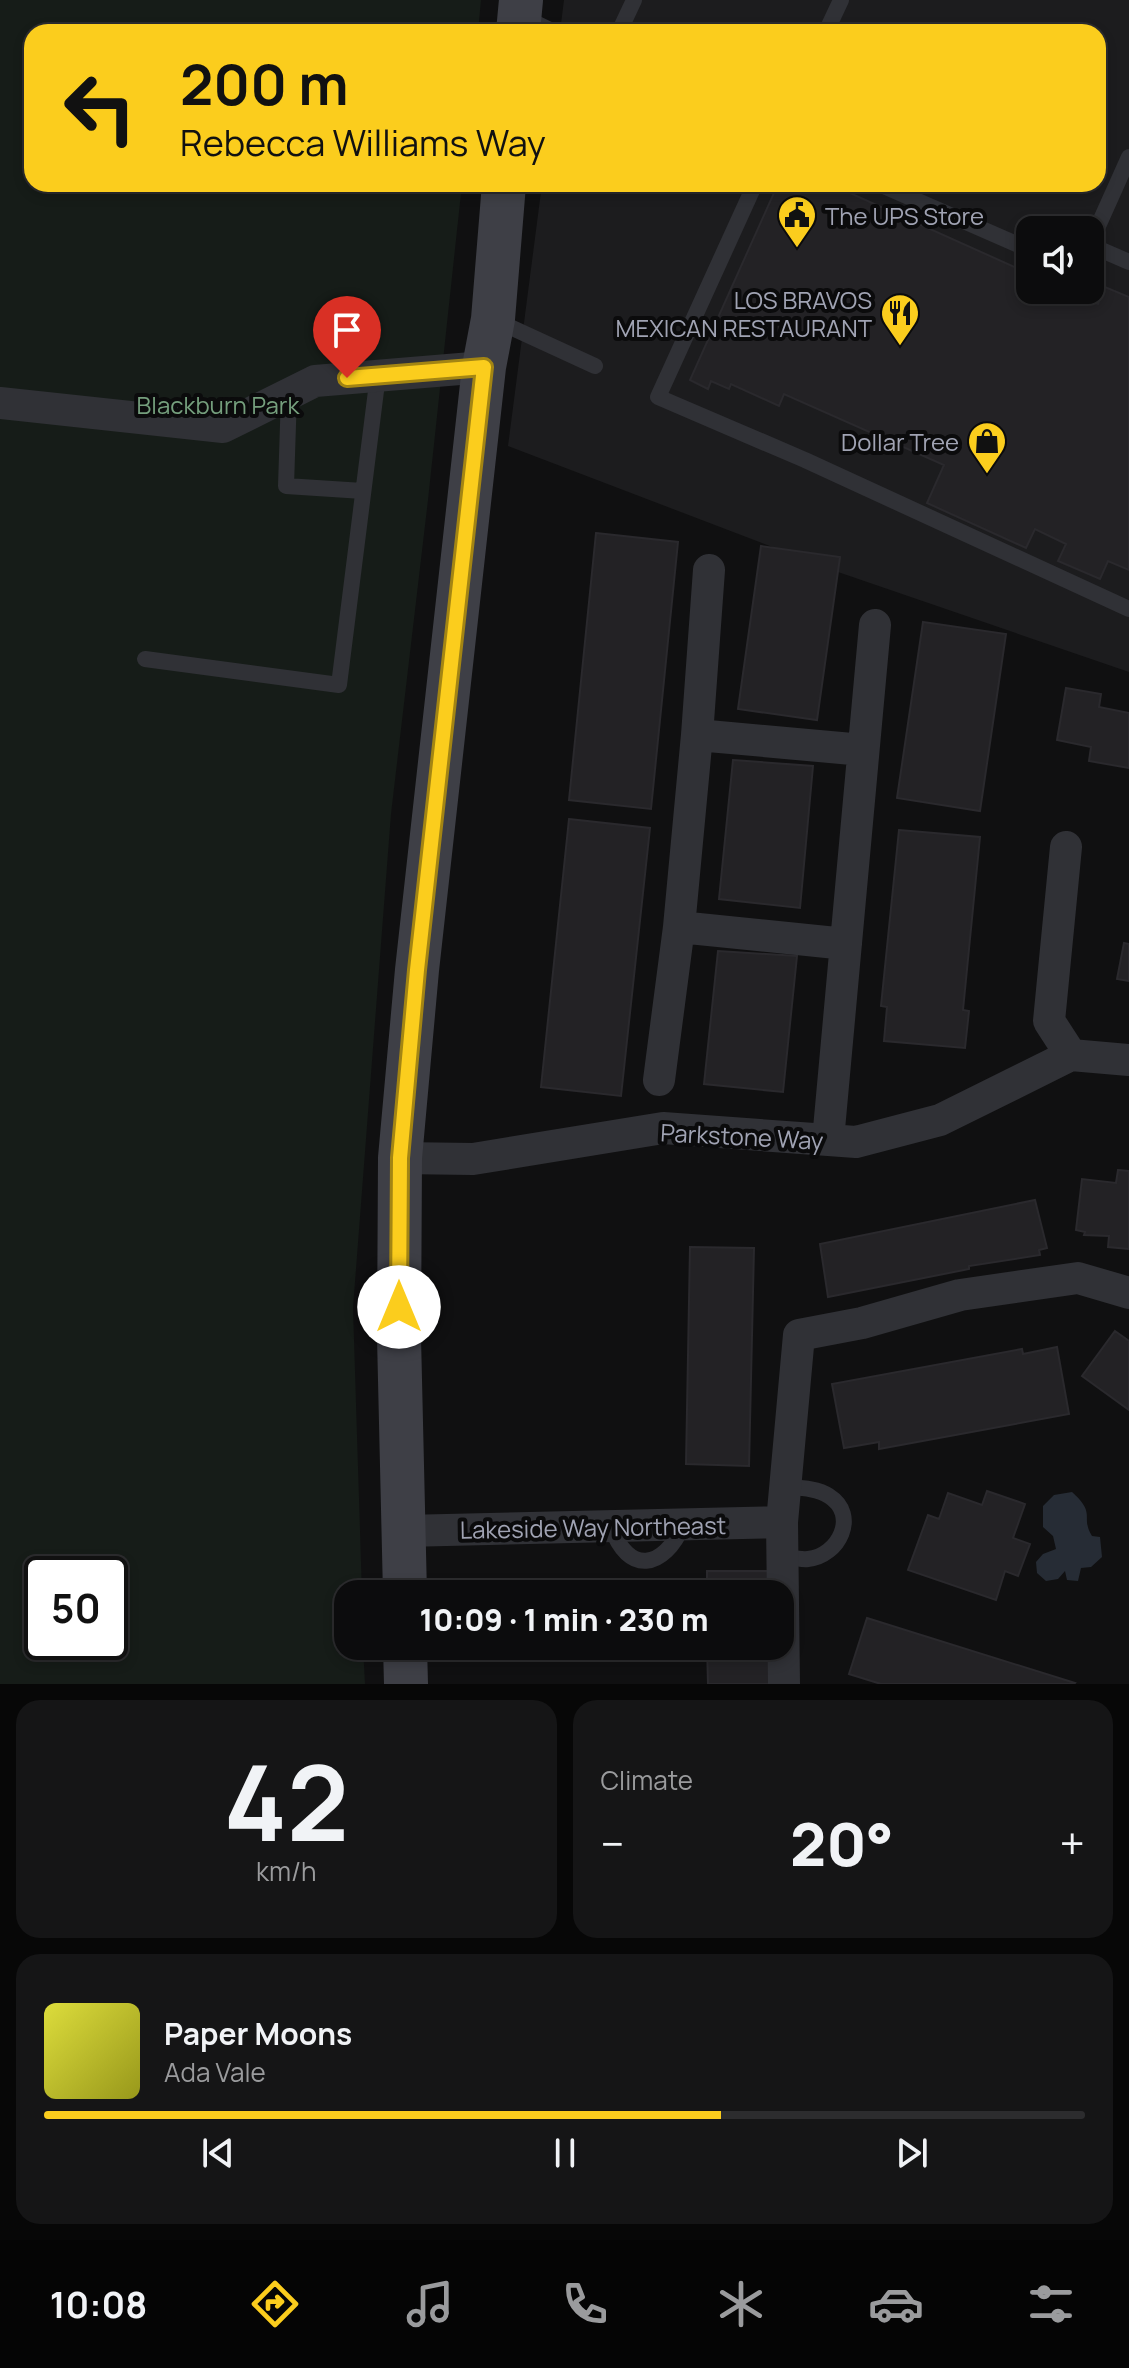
<!DOCTYPE html>
<meta charset="utf-8">
<style>
:root{--surface:#0c0c0d;--page:#151516;--text:#f1f3f6;--muted:#9a9b9d;--line:#2c2c2e;--accent:#fbcd1d}
body{margin:0;font-family:Manrope,sans-serif;background:var(--page);color:var(--text);height:100vh;display:flex;flex-direction:column;font-size:30px;white-space:nowrap}
*{box-sizing:border-box;margin:0}
p{font-size:26px;color:var(--muted)}
.icon{flex:none;width:44px;height:44px;fill:none;stroke:currentColor;stroke-width:2;stroke-linecap:round;stroke-linejoin:round}
.map{position:relative;height:1684px;overflow:hidden}
.panel{display:flex;flex-direction:column;gap:16px;padding:16px;background:#070707;flex:1}
.panel>*{flex:none}
.banner{position:absolute;left:24px;top:24px;width:1082px;height:168px;border-radius:24px;box-shadow:0 4px 12px #0003,0 0 0 2px var(--line);background:#fbcd1d;color:#111;overflow:hidden}
.controls{position:absolute;left:1016px;top:216px;display:grid;gap:16px}
.controls a{display:grid;place-items:center;width:88px;height:88px;border-radius:16px;background:var(--surface);box-shadow:0 4px 12px #0003,0 0 0 2px var(--line);font-size:40px}
.speed{position:absolute;left:24px;top:1556px;display:flex;gap:16px;font-size:40px;font-weight:700;text-align:center}
.speed>*{display:grid;place-content:center;width:104px;height:104px;border-radius:50%;background:var(--surface);box-shadow:0 4px 12px #0003,0 0 0 2px var(--line);line-height:1}
.speed .limit{border:4px solid #111;border-radius:12px;background:#fff;color:#111}
.pin{position:absolute;display:grid;place-items:center;width:68px;height:68px;color:#fff;margin:-82px -34px;border-radius:50% 50% 50% 0;rotate:-45deg;box-shadow:0 0 8px #0007}
.pin .icon{rotate:45deg}
.me{position:absolute;width:88px;margin:-44px;rotate:0deg;stroke-linejoin:round;filter:drop-shadow(0 0 6px #0008)}
.turn{display:flex;align-items:center;gap:28px;height:168px;padding:0 24px;font-size:36px}
.turn .icon{width:104px;height:104px;stroke-width:2.5}
.turn b{display:block;font-size:56px;line-height:68px}
.big{font-size:60px;font-weight:800;line-height:1.1}
.panel .widget{flex:1;display:flex;flex-direction:column;justify-content:center;gap:12px;min-width:0;padding:0 28px;border-radius:24px;background:var(--page)}
.panel .dial{align-items:center;gap:0}
.dial b{font-size:104px;line-height:1}
.song{display:flex;align-items:center;gap:24px}
.cover{width:96px;height:96px;border-radius:12px;background:linear-gradient(135deg,hsl(60 70% 55%),hsl(60 70% 35%))}
.played{height:8px;border-radius:4px;background:linear-gradient(90deg,var(--accent) 65%,var(--line) 65%)}
.keys{display:flex;justify-content:space-around;direction:ltr}
.heat{display:flex;justify-content:space-between;align-items:center;font-size:44px;direction:ltr}
.panel .tiles{flex:1;display:grid;gap:16px;grid-template-columns:1fr 1fr}
.widget:last-child{grid-column:span 2}
.trip{position:absolute;left:334px;top:1580px;width:460px;height:80px;border-radius:24px;background:var(--surface);box-shadow:0 4px 12px #0003,0 0 0 2px var(--line);font-weight:800;line-height:80px;text-align:center}
.dock{display:flex;height:128px;justify-content:space-around;align-items:center;background:#050505;color:var(--muted)}
.dock .icon{width:56px;height:56px}
.dock .current{color:var(--accent)}
.dock b{font-size:36px;color:var(--text)}
.map>svg:first-child{display:block}
.built{fill:#1c1c1e;fill-rule:evenodd}
.green{fill:#161c18;fill-rule:evenodd}
.water{fill:#262c35}
.building{fill:#232225;stroke:#2a292d;stroke-width:2}
.lines{fill:none;stroke-linecap:round;stroke-linejoin:round}
.service{stroke:#303136;stroke-width:16}
.minor{stroke:#303136;stroke-width:32}
.secondary{stroke:#3e3f46;stroke-width:44}
.route-casing{stroke:#a38513;stroke-width:20}
.route{stroke:#fbcd1d;stroke-width:14}
.labels{text-anchor:middle;dominant-baseline:central;stroke-width:8;stroke-linejoin:round;paint-order:stroke}
.poi-label{font-size:24px;fill:#a0a3b3;stroke:#0b0b0c;text-anchor:end}
.park-label{font-size:24px;fill:#759f7d;stroke:#0b0b0c}
.street-label{font-size:24px;fill:#a0a3b3;stroke:#0b0b0c}
</style>
<div class="map">
<svg width="1129" height="1684" viewBox="0 0 1129 1684">
<rect width="100%" height="100%" fill="#101011"/>
<path class="built" d="M 564,0 L 1129,0 L 1129,672 L 838,572 L 508,446 L 542,184 L 1098,184 L 1098,32 L 560,32 ZM 1030,230 L 1090,230 L 1090,290 L 1030,290 Z"/>
<path class="green" d="M 0,0 L 481,0 L 478,32 L 32,32 L 32,184 L 462,184 L 428,500 L 391,814 L 353,1308 L 362,1594 L 348,1594 L 348,1646 L 363,1646 L 365,1684 L 0,1684 ZM 42,1574 L 110,1574 L 110,1642 L 42,1642 Z"/>
<path class="water" d="M 1072,1492 C 1097,1514 1080,1517 1092,1536 L 1100,1537 L 1102,1557 L 1091,1567 L 1081,1568 L 1078,1581 L 1067,1580 L 1065,1571 L 1058,1579 L 1046,1581 L 1037,1573 L 1036,1562 L 1043,1554 L 1056,1549 L 1053,1536 L 1043,1527 L 1043,1506 L 1054,1495 Z"/>
<path class="building" d="M 778,184 L 830,184 L 1030,274 L 1030,290 L 1066,290 L 1098,304 L 1105,287 L 1129,297 L 1129,570 L 1108,561 L 1100,579 L 1058,561 L 1066,544 L 1035,529 L 1026,548 L 927,503 L 944,465 L 784,394 L 779,406 L 731,384 L 729,389 L 711,381 L 708,389 L 690,380 Z
M 596,533 L 678,542 L 651,809 L 569,800 Z
M 761,546 L 840,557 L 817,720 L 738,709 Z
M 923,622 L 1006,634 L 980,811 L 897,798 Z
M 1066,688 L 1101,694 L 1099,707 L 1129,713 L 1129,768 L 1089,761 L 1091,747 L 1057,740 Z
M 733,760 L 813,766 L 800,908 L 719,899 Z
M 569,819 L 650,828 L 621,1096 L 541,1087 Z
M 899,830 L 980,837 L 963,1010 L 969,1011 L 965,1048 L 884,1041 L 887,1007 L 881,1006 Z
M 1124,943 L 1129,944 L 1129,981 L 1117,979 Z
M 718,951 L 797,956 L 783,1092 L 704,1084 Z
M 1118,1170 L 1129,1171 L 1129,1249 L 1108,1247 L 1109,1236 L 1084,1235 L 1085,1232 L 1076,1230 L 1082,1179 L 1116,1183 Z
M 1035,1200 L 1047,1248 L 1039,1250 L 1040,1255 L 969,1266 L 969,1269 L 828,1297 L 820,1244 Z
M 690,1247 L 754,1248 L 749,1466 L 686,1464 Z
M 1115,1331 L 1129,1341 L 1129,1410 L 1082,1376 Z
M 1057,1347 L 1069,1414 L 879,1449 L 879,1442 L 844,1448 L 832,1384 L 1022,1349 L 1023,1354 Z
M 987,1491 L 1025,1504 L 1013,1538 L 1030,1544 L 1018,1576 L 1005,1571 L 996,1600 L 908,1570 L 928,1515 L 939,1519 L 948,1493 L 982,1505 Z
M 707,1571 L 778,1571 L 778,1594 L 707,1594 Z
M 867,1618 L 1075,1683 L 1074,1684 L 881,1684 L 849,1674 Z
M 707,1646 L 778,1646 L 779,1684 L 708,1684 Z"/>
<g class="lines">
<path class="service" d="M 521,16 L 554,32
M 619,32 L 634,0
M 826,32 L 841,0
M 755,184 L 658,397 L 805,460 L 1129,609
M 879,184 L 1030,250
M 1090,244 L 1129,157
M 1090,245 L 1129,262
M 495,320 L 595,366
M 289,394 L 286,486 L 363,491
M 145,659 L 339,685 L 378,375
M 611,1526 C 628,1576 664,1569 683,1525
M 783,1556 C 790,1557 800,1560 808,1559 C 839,1556 859,1515 829,1496 C 817,1488 800,1488 786,1487"/>
<path class="minor" d="M 0,403 L 223,427 L 315,381 L 484,367
M 709,570 L 697,735 L 863,750
M 697,735 L 679,927 L 846,944
M 1066,847 L 1049,1021 L 1071,1055
M 659,1080 L 679,927
M 828,1140 L 875,625
M 400,1158 L 473,1159 L 663,1128 L 856,1142 L 940,1120 L 1071,1055 L 1129,1060
M 404,1531 L 782,1522
M 784,1684 L 782,1522 L 799,1335 L 862,1323 L 960,1295 L 1078,1278 L 1129,1293"/>
<path class="secondary" d="M 518,32 L 521,0
M 405,1594 L 399,1337 L 400,1158 L 417,970 L 484,367 L 493,319 L 504,184
M 405,1646 L 406,1684"/>
</g>
<g class="lines">
<defs>
<path id="route" d="M 347,378 L 484,367 L 417,970 L 400,1158 L 399,1307"/>
</defs>
<use href="#route" class="route-casing"/>
<use href="#route" class="route"/>
</g>
<defs>
<symbol id="civic-pin" viewBox="-11 -11 22 30"><path d="M0 17L-7.5 6A9.5 9.5 0 1 1 7.5 6Z" fill="#fbcd1d" stroke="#0b0b0c"/><path d="M-.6-6.5H3V-4.5H.6V-3L4-1V1h2V6H-6V1h2V-1L-.6-3ZM-1.2 2.5V6h2.4V2.5Z" fill="#111"/></symbol>
<symbol id="restaurant-pin" viewBox="-11 -11 22 30"><path d="M0 17L-7.5 6A9.5 9.5 0 1 1 7.5 6Z" fill="#fbcd1d" stroke="#0b0b0c"/><path d="M-5-6h1v4h1v-4h1v4h1v-4h1v5L-1.5 .5V6h-2V.5L-5-1ZM5-6V6H3V1.5H1.5Q1.5-4 5-6Z" fill="#111"/></symbol>
<symbol id="shop-pin" viewBox="-11 -11 22 30"><path d="M0 17L-7.5 6A9.5 9.5 0 1 1 7.5 6Z" fill="#fbcd1d" stroke="#0b0b0c"/><path d="M-5-2.5h2.3a2.7 3.5 0 0 1 5.4 0H5L5.5 6h-11ZM-1.5-2.5h3a1.5 2.3 0 0 0-3 0Z" fill="#111"/></symbol>
</defs>
<g fill-rule="evenodd">
<use href="#civic-pin" x="775" y="193" width="44" height="60"/>
<use href="#restaurant-pin" x="878" y="291" width="44" height="60"/>
<use href="#shop-pin" x="965" y="419" width="44" height="60"/>
</g>
<g class="labels">
<g class="poi-label">
<text x="825" y="215" text-anchor="start">The UPS Store</text>
<text x="872" y="299">LOS BRAVOS<tspan x="872" dy="28">MEXICAN RESTAURANT</tspan></text>
<text x="959" y="441">Dollar Tree</text>
</g>
<g class="park-label">
<text x="218" y="404">Blackburn Park</text>
</g>
<g class="street-label">
<text transform="translate(742 1136) rotate(3)">Parkstone Way</text>
<text transform="translate(593 1527) rotate(-1)">Lakeside Way Northeast</text>
</g>
</g>
</svg>
<div class="controls">
<a><svg class="icon" aria-label="sound" viewBox="0 0 24 24"><path d="M4 9h4l5-4v14l-5-4H4zM17 9q2 3 0 6"/></svg></a>
</div>
<div class="speed"><div class="limit">50</div></div>
<div class="pin" style="left:347px;top:378px;background:#d93025"><svg class="icon" aria-label="arrive" viewBox="0 0 24 24"><path d="M6 21V4h12l-3 4 3 4H6"/></svg></div>
<svg class="me" style="left:399px;top:1307px" viewBox="-20 -20 40 40"><circle r="19" fill="#fff"/><path d="M0-13L10 11 0 6-10 11z" fill="#fbcd1d"/></svg>
<div class="trip">10:09 · 1 min · 230 m</div>
<div class="banner">
<div class="turn"><svg class="icon" aria-label="left" viewBox="0 0 24 24"><path d="M17 20v-9H6M10 6l-5 5 5 5"/></svg><div><b>200 m</b>Rebecca Williams Way</div></div>
</div>
</div>
<section class="panel">
<div class="tiles">
<div class="widget dial"><b>42</b><p>km/h</p></div>
<div class="widget"><p>Climate</p>
<div class="heat"><a>−</a><b class="big">20°</b><a>+</a></div>
</div>
<div class="widget">
<div class="song"><i class="cover"></i><div><b>Paper Moons</b><p>Ada Vale</p></div></div>
<div class="played"></div>
<div class="keys"><svg class="icon" aria-label="previous" viewBox="0 0 24 24"><path d="M18 5L8 12l10 7zM5 5v14"/></svg><svg class="icon" aria-label="pause" viewBox="0 0 24 24"><path d="M8 5v14M16 5v14"/></svg><svg class="icon" aria-label="next" viewBox="0 0 24 24"><path d="M6 5l10 7-10 7zM19 5v14"/></svg></div>
</div>
</div>
</section>
<nav class="dock">
<b>10:08</b>
<svg class="icon current" aria-label="directions" viewBox="0 0 24 24"><path d="M12 3l9 9-9 9-9-9zM9 14v-3h6M13 9l2 2-2 2"/></svg>
<svg class="icon" aria-label="music" viewBox="0 0 24 24"><path d="M9 18V5l10-2v13"/><circle cx="6" cy="18" r="3"/><circle cx="16" cy="16" r="3"/></svg>
<svg class="icon" aria-label="phone" viewBox="0 0 24 24"><path d="M5 4h4l2 5-3 2q2 4 5 5l2-3 5 2v4C11 20 4 13 5 4z"/></svg>
<svg class="icon" aria-label="climate" viewBox="0 0 24 24"><path d="M12 3v18M4 7l16 10M4 17L20 7"/></svg>
<svg class="icon" aria-label="car" viewBox="0 0 24 24"><path d="M5 17H2v-5l4-1 3-4h7l3 4 3 1v5h-3M9 17h6M6 11h13"/><circle cx="7" cy="17" r="2"/><circle cx="17" cy="17" r="2"/></svg>
<svg class="icon" aria-label="filters" viewBox="0 0 24 24"><path d="M4 7h16M4 17h16"/><circle cx="9" cy="7" r="2"/><circle cx="15" cy="17" r="2"/></svg>
</nav>
